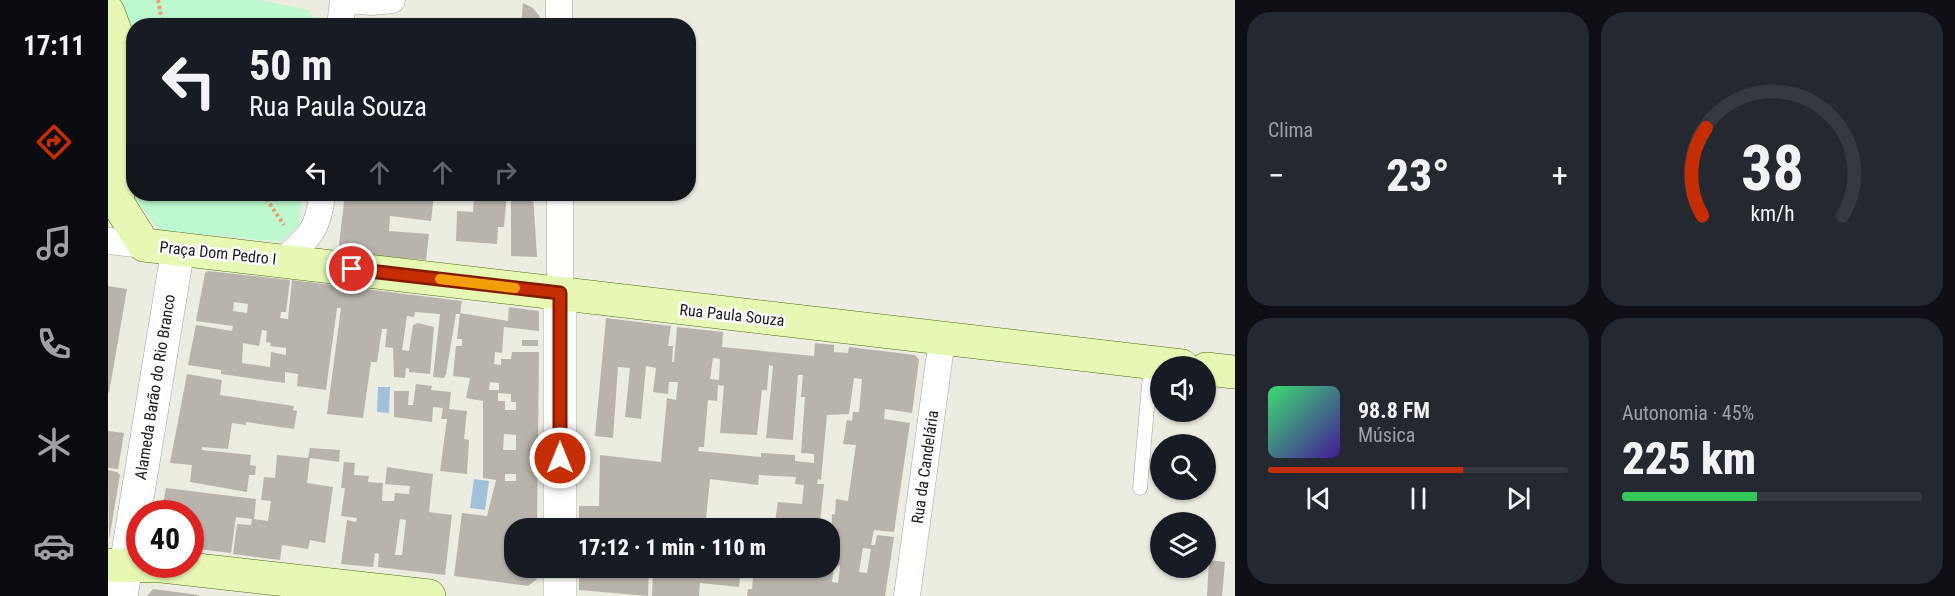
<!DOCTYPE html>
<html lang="pt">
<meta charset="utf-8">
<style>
:root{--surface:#171b24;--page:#242831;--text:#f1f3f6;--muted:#9ea1a6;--line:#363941;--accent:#c52d02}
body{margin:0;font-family:"Roboto Condensed",sans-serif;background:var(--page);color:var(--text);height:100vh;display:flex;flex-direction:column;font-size:22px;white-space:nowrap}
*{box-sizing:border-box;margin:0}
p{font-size:20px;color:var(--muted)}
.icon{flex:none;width:33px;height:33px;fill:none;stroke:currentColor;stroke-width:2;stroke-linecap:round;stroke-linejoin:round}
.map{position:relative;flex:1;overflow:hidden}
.sheet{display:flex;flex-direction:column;gap:12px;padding:12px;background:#0d0f14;width:720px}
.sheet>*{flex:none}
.banner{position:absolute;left:18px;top:18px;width:570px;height:183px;border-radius:24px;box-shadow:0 2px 4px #0004;background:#171b24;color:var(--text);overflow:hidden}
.controls{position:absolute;left:1042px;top:356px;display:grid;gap:12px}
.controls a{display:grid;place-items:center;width:66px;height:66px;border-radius:50%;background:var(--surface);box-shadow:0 2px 4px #0004;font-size:30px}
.speed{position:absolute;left:18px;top:500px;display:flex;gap:12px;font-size:30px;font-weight:700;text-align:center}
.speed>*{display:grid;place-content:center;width:78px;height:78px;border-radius:50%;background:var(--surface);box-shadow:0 2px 4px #0004;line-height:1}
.speed .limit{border:9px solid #d22;background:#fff;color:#111}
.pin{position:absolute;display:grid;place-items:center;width:51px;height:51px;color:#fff;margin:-26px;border:3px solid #fff;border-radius:50%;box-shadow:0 2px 6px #0007}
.me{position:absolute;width:66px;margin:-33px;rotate:0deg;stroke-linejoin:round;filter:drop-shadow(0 0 4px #0008)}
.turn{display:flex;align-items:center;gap:21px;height:126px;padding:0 24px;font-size:27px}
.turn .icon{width:78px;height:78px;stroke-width:2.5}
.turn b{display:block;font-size:42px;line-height:51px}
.lanes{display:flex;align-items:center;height:57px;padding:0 24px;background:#0003;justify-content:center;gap:30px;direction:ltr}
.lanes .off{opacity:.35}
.big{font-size:45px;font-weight:800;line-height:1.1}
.sheet .tile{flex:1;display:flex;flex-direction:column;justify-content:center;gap:9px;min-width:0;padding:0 21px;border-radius:24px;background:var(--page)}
.sheet .dial{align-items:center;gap:0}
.dial svg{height:156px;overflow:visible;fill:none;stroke:var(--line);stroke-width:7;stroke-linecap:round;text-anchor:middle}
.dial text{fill:var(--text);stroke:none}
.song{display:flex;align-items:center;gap:18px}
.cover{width:72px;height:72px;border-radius:9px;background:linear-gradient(135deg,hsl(140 70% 55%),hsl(260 70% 35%))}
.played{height:6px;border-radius:3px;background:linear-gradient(90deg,var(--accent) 65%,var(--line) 65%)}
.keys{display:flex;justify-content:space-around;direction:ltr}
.heat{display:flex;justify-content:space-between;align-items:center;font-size:33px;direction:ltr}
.charge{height:9px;border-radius:4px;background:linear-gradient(90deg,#34c759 45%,var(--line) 0)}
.sheet .tiles{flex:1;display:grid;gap:12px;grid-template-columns:repeat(2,1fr)}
.trip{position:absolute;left:396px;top:518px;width:336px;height:60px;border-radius:24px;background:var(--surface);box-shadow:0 2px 4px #0004;font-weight:800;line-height:60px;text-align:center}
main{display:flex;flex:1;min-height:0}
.tab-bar{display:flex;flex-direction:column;width:108px;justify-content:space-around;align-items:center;background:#090b0e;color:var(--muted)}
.tab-bar .icon{width:42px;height:42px}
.tab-bar .active{color:var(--accent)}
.tab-bar b{font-size:27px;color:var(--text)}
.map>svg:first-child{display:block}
.park{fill:#bdf8cf}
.water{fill:#a1c1db}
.building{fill:#b9b4ab;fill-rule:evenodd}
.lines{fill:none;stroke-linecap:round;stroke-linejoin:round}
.service-casing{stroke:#a2a2a2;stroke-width:15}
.minor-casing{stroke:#a2a2a2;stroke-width:27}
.tertiary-casing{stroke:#a2a2a2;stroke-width:34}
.secondary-casing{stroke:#4c7005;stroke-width:34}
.path{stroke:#f89667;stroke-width:4;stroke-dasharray:3 3;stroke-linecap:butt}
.service{stroke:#fff;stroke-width:14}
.minor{stroke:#fff;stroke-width:26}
.tertiary{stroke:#fff;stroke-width:33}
.secondary{stroke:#e6f8b4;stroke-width:33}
.route-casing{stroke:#801d01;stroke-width:15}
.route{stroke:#c52d02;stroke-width:10}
.slow{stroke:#f59e0b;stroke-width:10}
.labels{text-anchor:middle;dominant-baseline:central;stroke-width:5;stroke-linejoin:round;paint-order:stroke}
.street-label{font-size:16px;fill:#1b1b1b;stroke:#fff}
</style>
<main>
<nav class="tab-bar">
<b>17:11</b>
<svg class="icon active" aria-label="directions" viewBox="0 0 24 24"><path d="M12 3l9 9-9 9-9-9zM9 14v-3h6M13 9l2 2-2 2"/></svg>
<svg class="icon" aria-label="music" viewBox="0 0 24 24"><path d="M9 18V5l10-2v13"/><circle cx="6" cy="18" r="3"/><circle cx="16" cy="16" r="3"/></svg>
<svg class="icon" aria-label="phone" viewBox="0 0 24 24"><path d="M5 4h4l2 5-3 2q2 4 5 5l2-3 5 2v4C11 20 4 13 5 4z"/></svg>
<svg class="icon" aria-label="climate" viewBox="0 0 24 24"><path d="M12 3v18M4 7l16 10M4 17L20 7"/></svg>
<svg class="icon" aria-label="car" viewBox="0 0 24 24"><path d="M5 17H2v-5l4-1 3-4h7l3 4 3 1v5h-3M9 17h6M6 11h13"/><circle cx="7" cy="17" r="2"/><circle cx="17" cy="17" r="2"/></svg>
</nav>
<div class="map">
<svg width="1127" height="596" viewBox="0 0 1127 596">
<rect width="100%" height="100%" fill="#edece1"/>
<path class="park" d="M 0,0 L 153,0 L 201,10 L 209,25 L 26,26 L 26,194 L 194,194 L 191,226 L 173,242 L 51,230 L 28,200 L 0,197 Z"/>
<path class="water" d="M 270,387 L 282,387 L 281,413 L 269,412 Z
M 366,479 L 381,481 L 377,510 L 362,508 Z"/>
<path class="building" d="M 415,3 L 425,8 L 432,17 L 432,26 L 413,26 Z
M 316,20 L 344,23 L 344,26 L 292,26 L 293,22 L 316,23 Z
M 237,194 L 326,195 L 323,221 L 282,216 L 281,231 L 321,234 L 318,260 L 230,253 Z
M 355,194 L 399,194 L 396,227 L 390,227 L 389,244 L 348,241 L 349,211 L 365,212 L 366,196 Z
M 403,194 L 425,194 L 429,257 L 403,256 Z
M 100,271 L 182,280 L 178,312 L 173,312 L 172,318 L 180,319 L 184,280 L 354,301 L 352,314 L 348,314 L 338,374 L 336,378 L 325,377 L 332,314 L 307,312 L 306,317 L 299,316 L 294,350 L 301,351 L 305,325 L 310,323 L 326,327 L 322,374 L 301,372 L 301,369 L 298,368 L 297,378 L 286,377 L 285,348 L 277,347 L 279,329 L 274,329 L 269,362 L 263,362 L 255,418 L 219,414 L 233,308 L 229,308 L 218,390 L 189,386 L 190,374 L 177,372 L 177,383 L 113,374 L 113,370 L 80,365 L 88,325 L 124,331 L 125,326 L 88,321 L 97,273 ZM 126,302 L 140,304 L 139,313 L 125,311 ZM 154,330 L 159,331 L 158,342 L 163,343 L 162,346 L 178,348 L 178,355 L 163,352 L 162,367 L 134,363 L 135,343 L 151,346 Z
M 0,286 L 19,289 L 1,393 L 0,392 Z
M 401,307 L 431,311 L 431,331 L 396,327 L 394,353 L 387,352 L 386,364 L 393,365 L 393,359 L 403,359 L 404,352 L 431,352 L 429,528 L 406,528 L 406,567 L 429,567 L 429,579 L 420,586 L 346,576 L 354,513 L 379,516 L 388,480 L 375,478 L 375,401 L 358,398 L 362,378 L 345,376 L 348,346 L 354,346 L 354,339 L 349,339 L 352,313 L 400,321 ZM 382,382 L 391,383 L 391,390 L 381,390 ZM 390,393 L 403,394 L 403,402 L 408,402 L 408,410 L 397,410 L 397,401 L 390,401 ZM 396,434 L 408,435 L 408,450 L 395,450 ZM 397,474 L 408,474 L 408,481 L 397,481 Z
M 498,318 L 563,326 L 560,346 L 565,346 L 564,362 L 566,362 L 569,327 L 615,332 L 614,347 L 706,356 L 707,343 L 726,345 L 726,352 L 740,353 L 741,347 L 807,355 L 811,360 L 804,413 L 777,409 L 776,419 L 802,423 L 786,532 L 766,530 L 763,545 L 767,545 L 769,535 L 786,537 L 777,596 L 639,596 L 640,589 L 644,589 L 646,567 L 722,567 L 724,514 L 727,515 L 728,499 L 740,501 L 746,458 L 748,445 L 735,444 L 739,420 L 744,421 L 745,412 L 751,412 L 754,379 L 746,378 L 741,414 L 719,415 L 713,480 L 710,479 L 709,484 L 716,484 L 712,523 L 701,521 L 700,528 L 666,528 L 670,502 L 694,504 L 696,485 L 687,484 L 688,477 L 651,475 L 650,485 L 602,479 L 597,528 L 471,528 L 471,506 L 491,506 L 492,455 L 553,462 L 559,398 L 568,400 L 570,382 L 561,382 L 560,394 L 545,392 L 548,368 L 538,366 L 533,419 L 517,417 L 522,368 L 510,367 L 505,438 L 487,436 ZM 605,358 L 612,359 L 611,380 L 602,379 ZM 661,365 L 665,366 L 658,438 L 685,440 L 690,375 L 695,375 L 693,397 L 697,397 L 693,453 L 706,454 L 706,463 L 687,461 L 687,455 L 653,453 L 653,457 L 590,451 L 591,447 L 596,447 L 600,400 L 609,401 L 610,385 L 616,386 L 612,433 L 649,435 L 654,390 L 659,390 ZM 755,548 L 763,549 L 759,573 L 751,572 ZM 726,565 L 732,566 L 730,583 L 724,582 Z
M 414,340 L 430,340 L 430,346 L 414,346 Z
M 79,374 L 114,380 L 112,395 L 186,406 L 185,410 L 189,411 L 186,429 L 138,422 L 138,425 L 124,423 L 120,449 L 94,447 L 94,450 L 143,455 L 142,465 L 148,466 L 147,475 L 141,475 L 139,492 L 82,482 L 84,465 L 62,463 Z
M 308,384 L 324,386 L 323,390 L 343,392 L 341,409 L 359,411 L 356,439 L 361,440 L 359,474 L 332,471 L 339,419 L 333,419 L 335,408 L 325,407 L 324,422 L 286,417 L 286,391 L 301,391 L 300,405 L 305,405 Z
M 0,431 L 16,433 L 10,469 L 0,468 Z
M 202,448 L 232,450 L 231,462 L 202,458 L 199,483 L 225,487 L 217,543 L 202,540 L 200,549 L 174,545 L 172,560 L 125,554 L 129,524 L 143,525 L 144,519 L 128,517 L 123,553 L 82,548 L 82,513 L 53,513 L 58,488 L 148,499 L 146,519 L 160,521 L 163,501 L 153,500 L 156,477 L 167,478 L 169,455 L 200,458 Z
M 236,462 L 247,463 L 246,475 L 261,476 L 260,482 L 275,483 L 274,501 L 286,501 L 287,493 L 301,494 L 302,486 L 277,484 L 279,467 L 325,474 L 321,512 L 344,515 L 337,575 L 270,567 L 271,554 L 267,553 L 265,567 L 233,564 L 239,520 L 248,522 L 249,518 L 233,516 L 237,488 L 233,488 ZM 292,519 L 298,520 L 294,555 L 287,555 Z
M 0,470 L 9,472 L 12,475 L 1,540 Z
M 606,522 L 638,526 L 638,528 L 605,528 Z
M 1101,560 L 1117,562 L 1114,596 L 1099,596 Z
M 471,567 L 541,567 L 540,596 L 471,590 Z
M 545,567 L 633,567 L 631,587 L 592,583 L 591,596 L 544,596 Z
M 45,589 L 91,595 L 91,596 L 39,596 Z"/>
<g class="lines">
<defs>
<path id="service" d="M 1032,488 L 1043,362"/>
<path id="minor" d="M 240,0 L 264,2 L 284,0
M 451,0 L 451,26
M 232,26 L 235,0
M 452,194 L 452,293
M 0,241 L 36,245
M 175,260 C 201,238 211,229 214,194
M 799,596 L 834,339"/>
<path id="tertiary" d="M 452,528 L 452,293
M 13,596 L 70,249
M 452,596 L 452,567"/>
<path id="secondary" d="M 0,12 L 10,39 L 16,78 L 16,133 L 9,202 L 36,245 L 1074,366
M 1098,369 L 1127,372
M 0,565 L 54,566 L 321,596"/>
</defs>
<use href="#service" class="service-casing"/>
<use href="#minor" class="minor-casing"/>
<use href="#tertiary" class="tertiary-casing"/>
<use href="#secondary" class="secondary-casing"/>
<path class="path" d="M 50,0 L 55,26
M 155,194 L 176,225"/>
<use href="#service" class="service"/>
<use href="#minor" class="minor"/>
<use href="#tertiary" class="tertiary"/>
<use href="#secondary" class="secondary"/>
</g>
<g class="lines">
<defs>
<path id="route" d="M 244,269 L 452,293 L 452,458"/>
</defs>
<use href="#route" class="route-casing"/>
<use href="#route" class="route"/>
<path class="slow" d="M 332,279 L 407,288"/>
</g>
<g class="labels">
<g class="street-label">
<text transform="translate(110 253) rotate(6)">Praça Dom Pedro I</text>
<text transform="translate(624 315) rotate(6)">Rua Paula Souza</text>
<text transform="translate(47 387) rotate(-81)">Alameda Barão do Rio Branco</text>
<text transform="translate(817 467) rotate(-82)">Rua da Candelária</text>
</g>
</g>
</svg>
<div class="controls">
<a><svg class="icon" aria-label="sound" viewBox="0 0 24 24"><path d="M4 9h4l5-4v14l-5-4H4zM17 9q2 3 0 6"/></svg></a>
<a><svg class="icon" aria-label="search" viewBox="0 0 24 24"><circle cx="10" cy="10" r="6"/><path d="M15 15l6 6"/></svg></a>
<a><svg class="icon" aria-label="layers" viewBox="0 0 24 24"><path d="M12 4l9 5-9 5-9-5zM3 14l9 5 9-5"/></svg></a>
</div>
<div class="speed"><div class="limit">40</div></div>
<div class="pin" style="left:244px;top:269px;background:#d93025"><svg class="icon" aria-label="arrive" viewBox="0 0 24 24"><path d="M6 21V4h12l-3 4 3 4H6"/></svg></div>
<svg class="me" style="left:452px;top:458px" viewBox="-20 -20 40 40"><circle r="17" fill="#c52d02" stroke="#fff" stroke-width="3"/><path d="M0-11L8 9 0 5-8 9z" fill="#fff"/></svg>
<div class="trip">17:12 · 1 min · 110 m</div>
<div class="banner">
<div class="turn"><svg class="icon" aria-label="left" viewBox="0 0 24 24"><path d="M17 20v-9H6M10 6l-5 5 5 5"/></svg><div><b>50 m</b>Rua Paula Souza</div></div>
<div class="lanes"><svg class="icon" aria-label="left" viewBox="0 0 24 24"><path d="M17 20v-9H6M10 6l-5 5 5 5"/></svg><svg class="icon off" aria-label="ahead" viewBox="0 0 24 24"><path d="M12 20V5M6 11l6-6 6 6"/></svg><svg class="icon off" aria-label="ahead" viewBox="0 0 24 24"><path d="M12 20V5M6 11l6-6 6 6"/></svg><svg class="icon off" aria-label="right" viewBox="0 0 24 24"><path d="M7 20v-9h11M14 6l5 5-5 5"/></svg></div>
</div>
</div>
<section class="sheet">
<div class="tiles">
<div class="tile"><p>Clima</p>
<div class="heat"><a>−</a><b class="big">23°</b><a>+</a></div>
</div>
<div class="tile dial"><svg viewBox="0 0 100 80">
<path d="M14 69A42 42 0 1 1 86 69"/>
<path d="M14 69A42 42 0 0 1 16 24" stroke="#c52d02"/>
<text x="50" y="56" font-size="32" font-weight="700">38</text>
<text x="50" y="72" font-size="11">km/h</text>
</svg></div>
<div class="tile">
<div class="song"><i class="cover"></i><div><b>98.8 FM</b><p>Música</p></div></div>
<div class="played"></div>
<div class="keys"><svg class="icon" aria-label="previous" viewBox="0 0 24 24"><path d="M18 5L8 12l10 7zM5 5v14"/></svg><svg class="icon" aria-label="pause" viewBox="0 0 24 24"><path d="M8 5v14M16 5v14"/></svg><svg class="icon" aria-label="next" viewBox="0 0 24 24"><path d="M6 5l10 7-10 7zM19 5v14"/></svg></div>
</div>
<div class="tile"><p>Autonomia · 45%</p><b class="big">225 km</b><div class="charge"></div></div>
</div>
</section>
</main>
